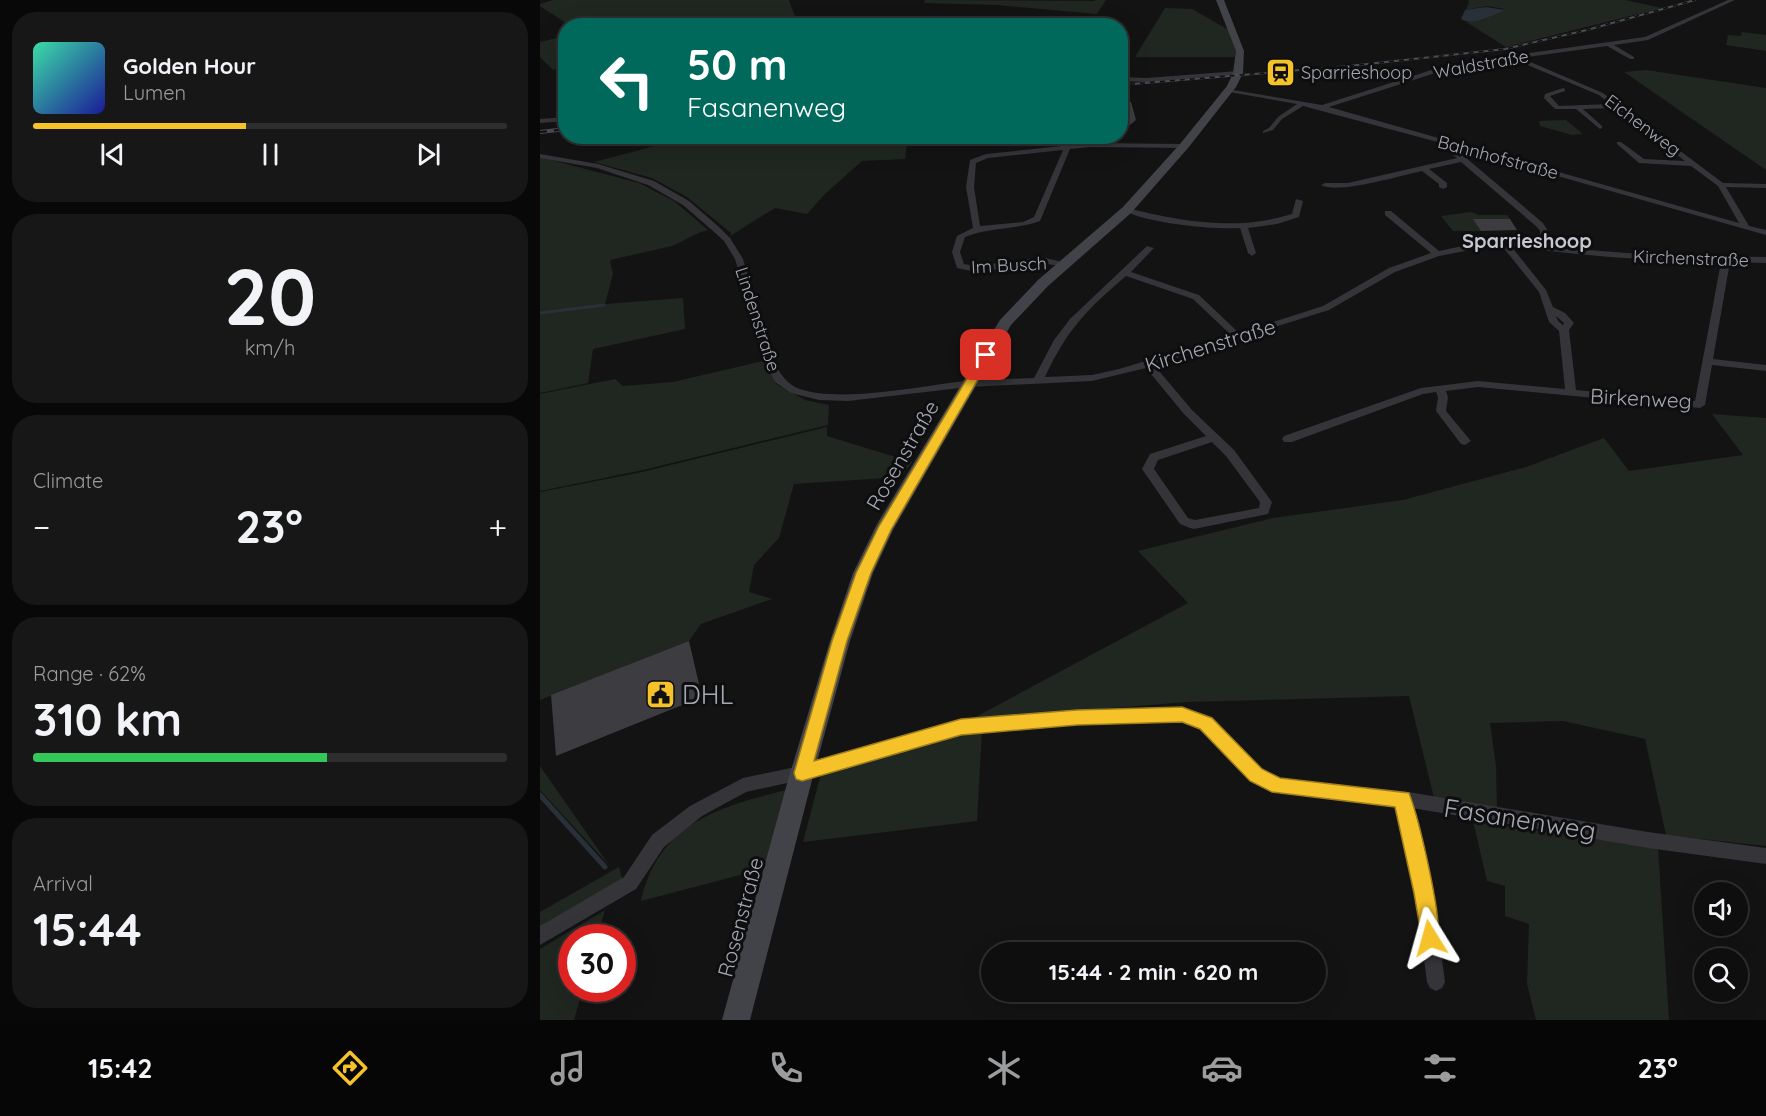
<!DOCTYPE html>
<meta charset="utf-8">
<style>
:root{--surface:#0e0e0f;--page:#171718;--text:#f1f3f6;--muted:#9b9c9e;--line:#2e2e2f;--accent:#f5c22a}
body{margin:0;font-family:Quicksand,sans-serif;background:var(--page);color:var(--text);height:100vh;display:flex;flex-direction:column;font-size:22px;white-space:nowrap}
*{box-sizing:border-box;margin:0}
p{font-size:20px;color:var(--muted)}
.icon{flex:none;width:33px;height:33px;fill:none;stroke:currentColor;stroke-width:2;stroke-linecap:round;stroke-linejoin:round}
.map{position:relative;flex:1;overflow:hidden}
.details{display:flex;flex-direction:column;gap:12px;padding:12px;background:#080808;width:540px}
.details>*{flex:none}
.top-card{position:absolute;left:18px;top:18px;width:570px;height:126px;border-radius:24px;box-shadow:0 6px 24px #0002,0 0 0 2px var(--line);background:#00695c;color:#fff;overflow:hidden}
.buttons{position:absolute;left:1154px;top:882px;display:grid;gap:12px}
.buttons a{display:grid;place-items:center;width:54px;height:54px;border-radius:50%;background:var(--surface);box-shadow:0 6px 24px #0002,0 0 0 2px var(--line);font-size:30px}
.speed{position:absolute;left:18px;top:924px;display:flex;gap:12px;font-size:30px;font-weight:700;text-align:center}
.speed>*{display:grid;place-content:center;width:78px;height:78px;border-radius:50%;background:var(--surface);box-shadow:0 6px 24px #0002,0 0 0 2px var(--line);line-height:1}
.speed .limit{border:9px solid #d22;background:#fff;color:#111}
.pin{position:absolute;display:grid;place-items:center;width:51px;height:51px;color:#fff;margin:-26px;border-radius:12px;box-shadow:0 3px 9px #0006}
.me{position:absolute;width:66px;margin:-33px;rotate:352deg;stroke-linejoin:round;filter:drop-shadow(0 0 4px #0008)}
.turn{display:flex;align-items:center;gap:21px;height:126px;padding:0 30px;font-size:27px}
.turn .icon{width:78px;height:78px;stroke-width:2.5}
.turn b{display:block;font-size:42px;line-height:51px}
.big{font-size:45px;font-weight:700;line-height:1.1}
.details .widget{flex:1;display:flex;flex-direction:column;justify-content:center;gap:9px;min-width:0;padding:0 21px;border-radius:24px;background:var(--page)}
.details .dial{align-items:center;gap:0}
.dial b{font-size:78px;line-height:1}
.song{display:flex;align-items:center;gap:18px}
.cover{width:72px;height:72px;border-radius:9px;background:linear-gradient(135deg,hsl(160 70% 55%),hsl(240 70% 35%))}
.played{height:6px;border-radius:3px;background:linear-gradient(90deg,var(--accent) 45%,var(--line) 45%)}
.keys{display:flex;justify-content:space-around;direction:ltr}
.heat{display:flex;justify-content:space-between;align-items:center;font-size:33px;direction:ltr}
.charge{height:9px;border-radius:4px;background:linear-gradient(90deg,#34c759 62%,var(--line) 0)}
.trip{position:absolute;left:441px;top:942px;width:345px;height:60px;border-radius:30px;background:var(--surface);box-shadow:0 6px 24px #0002,0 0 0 2px var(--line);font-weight:700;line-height:60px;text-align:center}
.tab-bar{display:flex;height:96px;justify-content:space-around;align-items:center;background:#060606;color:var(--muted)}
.tab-bar .icon{width:42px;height:42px}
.tab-bar .on{color:var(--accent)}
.tab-bar b{font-size:27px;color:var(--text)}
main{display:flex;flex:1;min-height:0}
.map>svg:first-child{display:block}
.green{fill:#1f2720}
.water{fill:#293038}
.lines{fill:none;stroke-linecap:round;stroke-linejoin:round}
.stream-far1{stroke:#293038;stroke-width:3}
.stream{stroke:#293038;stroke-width:5}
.building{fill:#3d3d41}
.street{fill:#343439;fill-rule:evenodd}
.secondary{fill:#424349;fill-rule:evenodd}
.rail-far1-casing{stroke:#4b4c53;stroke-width:2}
.rail-casing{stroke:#4b4c53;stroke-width:4}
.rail-far1{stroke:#0e0e0f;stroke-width:1.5;stroke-dasharray:5;stroke-linecap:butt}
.rail{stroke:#0e0e0f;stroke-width:2;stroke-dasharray:7;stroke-linecap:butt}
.route{fill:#f5c22a;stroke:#9f7e1b;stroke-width:1.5}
.labels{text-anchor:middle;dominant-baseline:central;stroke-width:6;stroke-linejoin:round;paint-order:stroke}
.far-street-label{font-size:18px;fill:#a4a8b5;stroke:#0e0e0f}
.far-poi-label{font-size:18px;fill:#a4a8b5;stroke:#0e0e0f;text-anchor:start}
.far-quarter-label{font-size:20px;font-weight:bold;fill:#c5c7d1;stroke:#0e0e0f}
.street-label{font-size:21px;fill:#a4a8b5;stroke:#0e0e0f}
.near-poi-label{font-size:26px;fill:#a4a8b5;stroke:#0e0e0f;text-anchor:start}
.near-street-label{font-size:26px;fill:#a4a8b5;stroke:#0e0e0f}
</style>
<main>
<section class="details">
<div class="widget">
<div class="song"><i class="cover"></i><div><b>Golden Hour</b><p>Lumen</p></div></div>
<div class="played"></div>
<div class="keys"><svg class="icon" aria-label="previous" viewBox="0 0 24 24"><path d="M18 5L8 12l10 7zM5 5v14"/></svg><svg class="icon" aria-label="pause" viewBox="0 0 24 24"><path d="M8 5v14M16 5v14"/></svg><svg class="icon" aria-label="next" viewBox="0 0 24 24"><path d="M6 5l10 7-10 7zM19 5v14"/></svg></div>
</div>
<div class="widget dial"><b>20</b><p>km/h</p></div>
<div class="widget"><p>Climate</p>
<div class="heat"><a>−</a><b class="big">23°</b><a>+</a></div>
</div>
<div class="widget"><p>Range · 62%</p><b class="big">310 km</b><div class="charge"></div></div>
<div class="widget"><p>Arrival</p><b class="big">15:44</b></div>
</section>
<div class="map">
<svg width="1226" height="1020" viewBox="0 0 1226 1020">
<rect width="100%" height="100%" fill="#131314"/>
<path class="green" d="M 13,0 L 249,0 L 258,25 L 29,25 L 0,6 L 0,4 Z
M 385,0 L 556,1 L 554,0 L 566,0 L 557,14 L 457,5 L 384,3 Z
M 927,0 L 1085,0 L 1122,8 L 966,47 L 926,22 L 943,20 L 965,9 L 946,6 L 926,10 L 929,1 Z
M 625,8 L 652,9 L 689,30 L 696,51 L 695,57 L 595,57 Z
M 1202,32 L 1226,35 L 1226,51 L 1186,45 L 1188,35 L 1201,36 Z
M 25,36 L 25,67 L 13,70 L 0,57 L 0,42 Z
M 1106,70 L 1226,88 L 1226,170 L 1084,72 Z
M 1026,120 L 1043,134 L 1032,135 L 1000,126 L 999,121 Z
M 153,136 L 368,136 L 368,137 L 365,159 L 322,161 L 285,194 L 267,214 L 235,208 L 190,236 L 191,233 L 147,197 L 112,178 L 54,162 Z
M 0,157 L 99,183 L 134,201 L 168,230 C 150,235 147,240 132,246 L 70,260 L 73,274 L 65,304 L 143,298 L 145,329 L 53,349 L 48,383 L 0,393 L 0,314 L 65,305 L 0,313 Z
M 931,212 L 939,215 L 967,215 L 970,219 L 934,219 L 941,231 L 913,231 L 901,216 Z
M 223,361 L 236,384 L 265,400 L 289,405 L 288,425 L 103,470 L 0,491 L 0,394 L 75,379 L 83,386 L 133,382 Z
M 1172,414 L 1226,418 L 1226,846 L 1126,835 L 1105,739 L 1023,721 L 950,723 L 956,766 L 957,810 L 894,798 L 869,696 L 648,702 L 432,719 L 648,603 L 598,551 L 733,518 L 863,500 L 986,467 L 1064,438 L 1089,471 L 1203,455 Z
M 287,427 L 287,436 L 372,462 L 361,477 L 254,484 L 239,538 L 214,565 L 209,592 L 232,599 L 161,624 L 149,641 L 0,700 L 0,492 L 102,472 Z
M 442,731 L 437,821 L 263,842 L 281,774 L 418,734 Z
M 0,766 L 69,865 L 0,790 Z
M 251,789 L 223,869 L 101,901 C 119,822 181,806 251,789 Z
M 933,821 L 1118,848 L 1129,1020 L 996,1020 L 987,984 L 989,924 L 965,916 L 965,886 L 947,881 Z
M 79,867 L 83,883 L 0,931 L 0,912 Z
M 65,910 L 57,937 L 32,938 L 32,988 L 43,989 L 34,1020 L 0,1020 L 0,949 Z"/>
<path class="water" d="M 946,7 L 965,10 C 952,15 934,27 921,19 L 925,10 Z"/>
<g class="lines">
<path class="stream-far1" d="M 0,313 L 64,305"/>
<path class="stream" d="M 0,795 L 65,867"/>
</g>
<path class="building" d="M 580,102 L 591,102 L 596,120 L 580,133 Z
M 933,219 L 970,219 L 977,230 L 941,231 Z
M 149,641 L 162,697 L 16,756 L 11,695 Z"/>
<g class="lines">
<path class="street" d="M 1188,0 L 1195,0 L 1108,40 L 1074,45 L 1094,57 L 1094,59 L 1090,59 L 1067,46 L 981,58 L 1063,93 L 1183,183 L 1226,184 L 1226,188 L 1186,187 L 1209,226 L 1226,230 L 1226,235 L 912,146 L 1003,223 L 1008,231 L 1009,247 L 1113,255 L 1226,257 L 1226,263 L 1190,262 L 1173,359 L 1226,365 L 1226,371 L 1172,365 L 1165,405 L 1160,408 L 938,387 L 906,391 L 908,397 L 906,411 L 931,441 L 925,445 L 921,444 L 896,411 L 898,397 L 896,392 L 883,394 L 752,442 L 744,442 L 742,439 L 744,436 L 881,388 L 938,381 L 1025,389 L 1019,331 L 1009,322 L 999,292 L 962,246 L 946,247 L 899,256 L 855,272 L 789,310 L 614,365 L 652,410 L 694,450 L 732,502 L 728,514 L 654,529 L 650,528 L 640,524 L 602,469 L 610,454 L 666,436 L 644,414 L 606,368 L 552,381 L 429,387 L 308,401 L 279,400 L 251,393 L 235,382 L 225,364 L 195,259 L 184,241 L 173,231 L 143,205 L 108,185 L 57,168 L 0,158 L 0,154 L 58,164 L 114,181 L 149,201 L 179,227 L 190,238 L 203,259 L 235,364 C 241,375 248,385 260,389 C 300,403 382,386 425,381 C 448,379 471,379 494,378 L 514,340 L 530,319 L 607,246 L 614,248 L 591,272 L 659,295 L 699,333 L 783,306 L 849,268 L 891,253 L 845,215 L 845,211 L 851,211 L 899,251 L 946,241 L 964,240 L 1001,245 L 1000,231 L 997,227 L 921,162 L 889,169 L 907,183 L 907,187 L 903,189 L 899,187 L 899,184 L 882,171 C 862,175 797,195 781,185 L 785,183 L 808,183 L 917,158 L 906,150 L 905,144 L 763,106 L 742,119 L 733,130 L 723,133 L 723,131 L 729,128 L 738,117 L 757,104 L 689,92 L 686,90 L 687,89 L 782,105 L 910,64 L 1105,37 ZM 973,59 L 1059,95 L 1070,104 L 1019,106 L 1010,96 L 1025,91 L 1025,89 L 1023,88 L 1005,94 L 1004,98 L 1015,109 L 1036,109 L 1060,129 L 1062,128 L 1062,126 L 1043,109 L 1075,108 L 1145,161 L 1104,159 L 1081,142 L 1077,142 L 1077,144 L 1099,163 L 1151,166 L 1178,186 L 1199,223 L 789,107 L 911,68 ZM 971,246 C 1041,256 1111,261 1181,262 L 1155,401 L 1036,390 L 1029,330 L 1034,323 L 1025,313 L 1013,307 L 1006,290 ZM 586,276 L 653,299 L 691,335 L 579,369 L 552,375 L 505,377 C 527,330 546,310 586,276 ZM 1016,316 L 1024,323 L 1023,325 L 1018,321 ZM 672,442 L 686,456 L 720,502 L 719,508 L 655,520 L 648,518 L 614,469 L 618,460 Z
M 698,71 L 700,74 L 607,82 L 580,81 L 580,77 L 607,78 Z
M 26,117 L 26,121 L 0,123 L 0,119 Z
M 551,143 L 644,144 L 648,146 L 644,148 L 551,147 L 530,149 L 500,221 C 475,230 449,227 425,237 L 420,252 L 424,264 L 436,266 L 501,257 L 527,263 L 527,267 L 501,263 L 436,272 L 417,268 L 412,252 L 417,236 L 433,228 L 426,187 L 430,160 L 446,154 ZM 523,150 L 494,217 L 483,222 L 440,226 L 434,187 L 436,163 L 448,158 Z
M 756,199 L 763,201 L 759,217 L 737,224 L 708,228 L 716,253 L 712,256 L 708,253 L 700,228 C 674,230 604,223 583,210 L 587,208 C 642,222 698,231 752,214 Z
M 642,707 L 671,719 L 722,770 L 739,779 L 862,791 L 1108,832 L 1226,848 L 1226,864 L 1108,848 L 872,808 L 893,893 L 905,982 L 902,988 L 896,991 L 890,988 L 887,982 L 875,893 L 856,806 L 732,791 L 710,780 L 661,729 L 641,721 L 537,725 L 421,734 L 284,775 L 206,792 L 162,816 L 124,847 L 96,889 L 0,945 L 0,926 L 84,877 L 112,835 L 150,806 L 203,778 L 284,761 L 421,720 L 537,711 Z"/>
<path class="secondary" d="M 676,0 L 684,0 L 704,51 L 703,73 L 696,87 L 648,148 L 591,213 L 508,286 L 471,325 L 353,530 L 333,573 L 310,641 L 272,780 L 210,1020 L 182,1020 L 248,780 L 290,641 L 313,573 L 337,524 L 460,320 L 498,280 L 583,207 L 640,144 L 687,86 L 693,73 L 696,51 Z"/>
<defs>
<path id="rail-far1" d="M 580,85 L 809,66 L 965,49 L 1047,30 L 1155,0"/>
<path id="rail" d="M 0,132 L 26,129"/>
</defs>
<use href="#rail-far1" class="rail-far1-casing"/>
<use href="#rail" class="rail-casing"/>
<use href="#rail-far1" class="rail-far1"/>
<use href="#rail" class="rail"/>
</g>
<path class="route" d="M 446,351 L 452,355 L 351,530 L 331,573 L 307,641 L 274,761 L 421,719 L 537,710 L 642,707 L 672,718 L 722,769 L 740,778 L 869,793 C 878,816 905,925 897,945 L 890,948 L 883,945 L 874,893 L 855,807 L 732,792 L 710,781 L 660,729 L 642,722 L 537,725 L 421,735 L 262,781 L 256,779 L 254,773 L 292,641 L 316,573 L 339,526 L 441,355 Z"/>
<defs>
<symbol id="station-square" viewBox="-11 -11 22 22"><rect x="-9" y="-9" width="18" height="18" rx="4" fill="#f5c22a" stroke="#0e0e0f"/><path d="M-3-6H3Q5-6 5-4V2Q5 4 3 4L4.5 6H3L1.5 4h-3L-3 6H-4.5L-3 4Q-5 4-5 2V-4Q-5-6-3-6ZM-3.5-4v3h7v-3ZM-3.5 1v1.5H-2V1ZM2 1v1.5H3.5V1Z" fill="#111"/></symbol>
<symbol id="civic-square" viewBox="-11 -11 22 22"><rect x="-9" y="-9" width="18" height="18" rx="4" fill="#f5c22a" stroke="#0e0e0f"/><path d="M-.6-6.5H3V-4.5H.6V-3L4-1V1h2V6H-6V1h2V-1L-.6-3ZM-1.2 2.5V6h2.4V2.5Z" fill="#111"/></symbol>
</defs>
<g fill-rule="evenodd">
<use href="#station-square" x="724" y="56" width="33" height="33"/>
<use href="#civic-square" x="104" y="678" width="33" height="33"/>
</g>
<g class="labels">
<g class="far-street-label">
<text transform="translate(941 64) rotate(-10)">Waldstraße</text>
<text transform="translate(1103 125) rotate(37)">Eichenweg</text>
<text transform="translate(958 157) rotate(15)">Bahnhofstraße</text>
<text transform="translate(1151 258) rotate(2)">Kirchenstraße</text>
<text transform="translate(469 265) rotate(-3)">Im Busch</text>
<text transform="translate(218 319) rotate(72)">Lindenstraße</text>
</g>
<g class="far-poi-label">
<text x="761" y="72">Sparrieshoop</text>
</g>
<g class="far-quarter-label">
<text x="987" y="240">Sparrieshoop</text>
</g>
<g class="street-label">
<text transform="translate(670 345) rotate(-17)">Kirchenstraße</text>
<text transform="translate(1101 398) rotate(3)">Birkenweg</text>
<text transform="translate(362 455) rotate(-60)">Rosenstraße</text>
<text transform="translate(200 917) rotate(-75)">Rosenstraße</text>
</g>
<g class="near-poi-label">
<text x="142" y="694">DHL</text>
</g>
<g class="near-street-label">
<text transform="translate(980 819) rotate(9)">Fasanenweg</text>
</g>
</g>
</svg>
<div class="buttons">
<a><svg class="icon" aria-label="sound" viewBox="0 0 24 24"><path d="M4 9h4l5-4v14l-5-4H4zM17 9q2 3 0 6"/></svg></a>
<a><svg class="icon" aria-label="search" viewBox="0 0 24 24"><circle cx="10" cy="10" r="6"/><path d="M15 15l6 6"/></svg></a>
</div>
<div class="speed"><div class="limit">30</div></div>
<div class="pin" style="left:446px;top:355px;background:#d93025"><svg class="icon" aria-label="arrive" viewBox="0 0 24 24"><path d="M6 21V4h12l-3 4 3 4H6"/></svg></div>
<svg class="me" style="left:890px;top:938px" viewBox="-20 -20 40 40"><path d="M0-17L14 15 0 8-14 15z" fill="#f5c22a" stroke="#fff" stroke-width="4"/></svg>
<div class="trip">15:44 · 2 min · 620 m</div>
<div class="top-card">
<div class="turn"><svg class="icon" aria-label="left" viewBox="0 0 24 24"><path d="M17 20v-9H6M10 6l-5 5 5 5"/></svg><div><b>50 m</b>Fasanenweg</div></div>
</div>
</div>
</main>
<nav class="tab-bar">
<b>15:42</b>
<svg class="icon on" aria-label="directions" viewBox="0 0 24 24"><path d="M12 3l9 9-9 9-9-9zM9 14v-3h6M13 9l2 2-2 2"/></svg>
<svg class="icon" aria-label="music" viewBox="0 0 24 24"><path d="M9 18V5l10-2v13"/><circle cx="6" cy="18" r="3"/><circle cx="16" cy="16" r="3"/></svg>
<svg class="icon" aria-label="phone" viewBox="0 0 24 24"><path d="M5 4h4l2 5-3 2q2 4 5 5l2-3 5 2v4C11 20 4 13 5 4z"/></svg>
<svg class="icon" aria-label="climate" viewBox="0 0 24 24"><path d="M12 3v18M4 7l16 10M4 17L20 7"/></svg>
<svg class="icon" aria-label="car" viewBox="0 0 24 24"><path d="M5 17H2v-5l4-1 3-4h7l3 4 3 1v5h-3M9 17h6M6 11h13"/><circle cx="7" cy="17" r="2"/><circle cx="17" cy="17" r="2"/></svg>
<svg class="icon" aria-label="filters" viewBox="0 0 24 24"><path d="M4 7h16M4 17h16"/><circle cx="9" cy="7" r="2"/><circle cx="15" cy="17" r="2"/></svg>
<b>23°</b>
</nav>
